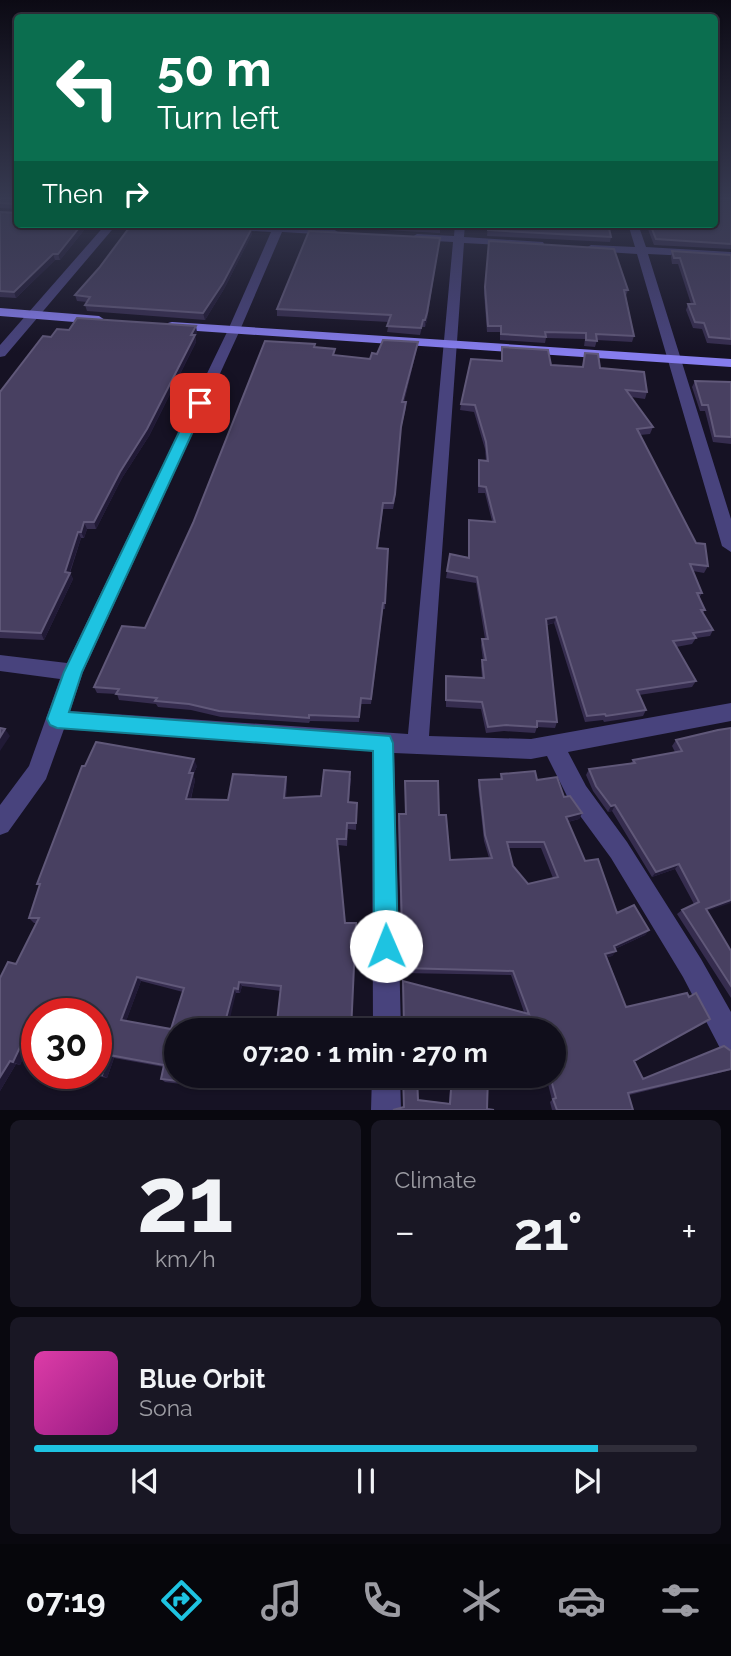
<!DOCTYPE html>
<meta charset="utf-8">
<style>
:root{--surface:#100e1b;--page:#191724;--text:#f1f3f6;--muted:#9c9ca3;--line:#302e3a;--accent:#1ec3e1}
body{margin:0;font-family:Raleway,sans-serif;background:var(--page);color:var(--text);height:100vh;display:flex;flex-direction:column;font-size:26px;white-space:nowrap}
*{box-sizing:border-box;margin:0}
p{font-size:23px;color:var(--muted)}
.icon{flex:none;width:38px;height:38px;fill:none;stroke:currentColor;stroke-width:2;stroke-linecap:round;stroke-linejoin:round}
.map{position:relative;height:1110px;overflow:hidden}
.drawer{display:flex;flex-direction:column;gap:10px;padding:10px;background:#09080f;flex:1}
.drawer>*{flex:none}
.guide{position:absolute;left:14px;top:14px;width:704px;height:214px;border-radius:7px;box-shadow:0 2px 5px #0004,0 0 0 2px var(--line);background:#0b6e4f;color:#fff;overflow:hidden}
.speed{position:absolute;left:21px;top:998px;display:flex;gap:14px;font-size:35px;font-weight:700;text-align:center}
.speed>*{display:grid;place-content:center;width:91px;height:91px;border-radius:50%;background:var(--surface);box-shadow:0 2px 5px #0004,0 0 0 2px var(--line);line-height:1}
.speed .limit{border:10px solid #d22;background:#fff;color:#111}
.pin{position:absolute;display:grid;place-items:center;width:60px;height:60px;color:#fff;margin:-30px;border-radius:14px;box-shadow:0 4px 10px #0006}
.me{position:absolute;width:77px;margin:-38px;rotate:359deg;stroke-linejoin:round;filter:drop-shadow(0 0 5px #0008)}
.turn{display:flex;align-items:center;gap:24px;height:147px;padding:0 28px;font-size:32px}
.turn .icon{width:91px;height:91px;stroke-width:2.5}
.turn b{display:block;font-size:49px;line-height:60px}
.then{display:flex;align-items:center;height:66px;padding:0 28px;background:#0003;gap:14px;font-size:26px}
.big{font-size:52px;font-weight:700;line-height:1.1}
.drawer .widget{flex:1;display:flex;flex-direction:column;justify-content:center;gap:10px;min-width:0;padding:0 24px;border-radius:10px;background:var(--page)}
.drawer .dial{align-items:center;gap:0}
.dial b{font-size:91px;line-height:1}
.song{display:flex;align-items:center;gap:21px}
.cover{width:84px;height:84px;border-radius:10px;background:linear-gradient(135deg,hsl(320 70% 55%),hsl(310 70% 35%))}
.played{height:7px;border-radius:4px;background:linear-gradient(90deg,var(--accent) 85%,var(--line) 85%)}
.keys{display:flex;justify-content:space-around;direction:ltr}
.heat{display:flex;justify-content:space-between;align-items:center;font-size:38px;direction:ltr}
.drawer .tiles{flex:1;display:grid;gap:10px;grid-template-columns:1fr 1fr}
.widget:last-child{grid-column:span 2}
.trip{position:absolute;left:164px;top:1018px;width:402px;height:70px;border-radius:35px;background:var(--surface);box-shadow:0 2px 5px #0004,0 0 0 2px var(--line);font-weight:700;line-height:70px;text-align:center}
.tab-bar{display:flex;height:112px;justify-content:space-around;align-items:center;background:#06060b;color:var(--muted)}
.tab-bar .icon{width:49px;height:49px}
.tab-bar .current{color:var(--accent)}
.tab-bar b{font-size:32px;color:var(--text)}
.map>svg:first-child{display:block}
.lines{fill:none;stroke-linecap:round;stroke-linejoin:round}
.minor{fill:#48437d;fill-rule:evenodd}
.secondary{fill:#867dee;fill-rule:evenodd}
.wall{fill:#362d4f;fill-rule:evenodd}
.shaded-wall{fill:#211a36}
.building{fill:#484061;stroke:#605879;stroke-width:2;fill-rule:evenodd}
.route{fill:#1ec3e1;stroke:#147f92;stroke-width:2}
</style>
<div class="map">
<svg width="731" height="1110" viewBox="0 0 731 1110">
<rect width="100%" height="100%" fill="#161224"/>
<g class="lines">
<path class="minor" d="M 106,224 L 117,224 L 5,356 L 0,357 L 0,345 Z
M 180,224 L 285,224 L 284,226 L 333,229 L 338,232 L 333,235 L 282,232 L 240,330 L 83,672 L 70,711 L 408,734 L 453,242 L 417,240 L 412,237 L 417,234 L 454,236 L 455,224 L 465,224 L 464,237 L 543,242 L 544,244 L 539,247 L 464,243 L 429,736 L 531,739 L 731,703 L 731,721 L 568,752 L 586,786 L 627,842 L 701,959 L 731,1012 L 731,1054 L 721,1050 L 683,977 L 611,858 L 570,802 L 547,756 L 531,759 L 394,753 L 401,1031 L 373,1031 L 372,751 L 64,729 L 46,779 L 8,832 L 0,835 L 0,805 L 29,766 L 60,679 L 0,671 L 0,655 L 67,663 L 228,330 L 271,232 L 185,227 Z
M 628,224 L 638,224 L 646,247 L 731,252 L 731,258 L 648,254 L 731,519 L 731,552 L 722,546 L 637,254 L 591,251 L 586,248 L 591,245 L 635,247 Z
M 372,1076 L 400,1076 L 401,1110 L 371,1110 Z"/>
<path class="secondary" d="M 0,308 L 99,316 L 105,320 L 99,324 L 0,316 Z
M 172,322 L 731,359 L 731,367 L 168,329 L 168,323 Z"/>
</g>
<path class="wall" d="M 0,198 L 18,198 L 18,209 L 0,208 Z
M 731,198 L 731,249 L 654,245 L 646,224 L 714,224 Z
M 0,212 L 18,224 L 89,224 L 60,260 L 55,260 L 16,298 L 0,297 Z
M 313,224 L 440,224 L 440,233 L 313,226 Z
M 488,224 L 611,224 L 609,229 L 611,237 L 610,242 L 487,236 Z
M 252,234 L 224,289 L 205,320 L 87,311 L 85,305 L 87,302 L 77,301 L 75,295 L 99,268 Z
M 440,238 L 427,320 L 425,327 L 422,327 L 420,335 L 387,332 L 389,322 L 277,316 L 277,309 Z
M 489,241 L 628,290 L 626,296 L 634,336 L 632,342 L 597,340 L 595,347 L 584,346 L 585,339 L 546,338 L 545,343 L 500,340 L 500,332 L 487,332 L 484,293 Z
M 672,251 L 731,255 L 731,345 L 707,343 L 702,329 L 693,328 L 686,310 L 688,304 L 691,304 L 678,264 L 672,264 L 671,257 Z
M 69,330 L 197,332 L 195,336 L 196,342 L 149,436 L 122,478 L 96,529 L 87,529 L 84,538 L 81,538 L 70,573 L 73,579 L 44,640 L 0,638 L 0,392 L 51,337 Z
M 418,342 L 417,348 L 404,402 L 406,402 L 406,408 L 400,433 L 395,500 L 393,509 L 383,509 L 378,548 L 388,549 L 385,609 L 383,609 L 371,704 L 361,704 L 359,722 L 310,721 L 309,723 L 221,717 L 191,710 L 158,707 L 156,704 L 119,700 L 117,694 L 97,693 L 94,687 L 145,628 L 315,344 L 315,347 L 335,355 L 370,359 L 377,354 Z
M 502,347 L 551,365 L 582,367 L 585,353 L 600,368 L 647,392 L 645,399 L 631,397 L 653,427 L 650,434 L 640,435 L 708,566 L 704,573 L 693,571 L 702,593 L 699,598 L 705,610 L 703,613 L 713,630 L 710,636 L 696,638 L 692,644 L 676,647 L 696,681 L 692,687 L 639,695 L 646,710 L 643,716 L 604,722 L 603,720 L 585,722 L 554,623 L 547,625 L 557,722 L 555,728 L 537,727 L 535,733 L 504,731 L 486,733 L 481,709 L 446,707 L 446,676 L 482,678 L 481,666 L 482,660 L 483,660 L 481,645 L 482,639 L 485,639 L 476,583 L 446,578 L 450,554 L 468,557 L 469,520 L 492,521 L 485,493 L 478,493 L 479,460 L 486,461 L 485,449 L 474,412 L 460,410 L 461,404 L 501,361 Z
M 695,381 L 731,382 L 731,444 L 713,442 L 705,411 L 700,411 L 692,387 Z
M 718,730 L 707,911 L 731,951 L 731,998 L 677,914 L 682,910 L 694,904 L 675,869 L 652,877 L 612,811 L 608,812 L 593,791 L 586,775 L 589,769 L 631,763 L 633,760 L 675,752 L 672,746 L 676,740 Z
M 197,766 L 193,775 L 195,780 L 191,799 L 228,800 L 286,777 L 287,783 L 286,798 L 321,796 L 351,778 L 349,802 L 357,803 L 356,830 L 348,829 L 347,846 L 338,845 L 281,991 L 242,986 L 240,993 L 236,993 L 177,1076 L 228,1076 L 227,1087 L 197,1086 L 165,1082 L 161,1079 L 164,1067 L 114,1058 L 107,1078 L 83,1073 L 96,1073 L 37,1013 L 37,1052 L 27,1049 L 20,1065 L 16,1064 L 0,1091 L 0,978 L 16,964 L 36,923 L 34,923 L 29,918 L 40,886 L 37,884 ZM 141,981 L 183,992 L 171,1029 L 126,1021 Z
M 501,774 L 537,780 L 564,797 L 582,813 L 579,819 L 568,822 L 585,861 L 617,913 L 649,930 L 645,935 L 615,949 L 616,951 L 612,956 L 607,957 L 626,1007 L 689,997 L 710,1019 L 634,1062 L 643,1079 L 731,1051 L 731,1070 L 629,1095 L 633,1110 L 552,1110 L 550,1102 L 552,1100 L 546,1076 L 555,1076 L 555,1031 L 404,1027 L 403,981 L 524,1012 L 511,975 L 402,973 L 398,820 L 399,814 L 405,814 L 405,781 L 439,815 L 450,860 L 489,858 L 484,841 L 478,786 L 479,780 L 500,779 ZM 509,848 L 541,848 L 553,878 L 528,884 L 513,866 Z
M 277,1076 L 307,1076 L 306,1083 L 278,1082 Z
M 403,1076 L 417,1076 L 418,1100 L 449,1103 L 451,1076 L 488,1076 L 487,1109 L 404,1108 Z"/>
<path class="shaded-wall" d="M 82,224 L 89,224 L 60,260 L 58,254 Z
M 252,228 L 252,234 L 224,289 L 205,320 L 203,313 Z
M 440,238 L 427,320 L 425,327 L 425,320 Z
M 53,254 L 55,260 L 16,298 L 14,292 Z
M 196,326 L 197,332 L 195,336 L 196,342 L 149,436 L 122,478 L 96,529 L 94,522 Z
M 418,342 L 417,348 L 402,408 L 402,402 Z
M 84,522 L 87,529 L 84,538 L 81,532 Z
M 78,532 L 81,538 L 69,574 L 70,573 L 73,579 L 44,640 L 41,633 L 65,572 Z
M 556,617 L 554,623 L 544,625 L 546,619 Z
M 5,729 L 10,736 L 0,751 L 0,737 Z
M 194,759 L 197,766 L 193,775 L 195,780 L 189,805 L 186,799 L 189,773 Z
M 286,777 L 287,783 L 285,804 L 284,798 Z
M 615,805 L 612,811 L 608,812 L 611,806 Z
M 582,813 L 579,819 L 563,823 L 566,817 Z
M 679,864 L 675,869 L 652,877 L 656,872 Z
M 731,900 L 731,903 L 701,913 L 706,909 Z
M 649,930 L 645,935 L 610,951 L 614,946 Z
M 616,951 L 612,956 L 601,958 L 605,954 Z
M 137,977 L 141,981 L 125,1024 L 121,1020 Z
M 239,982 L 242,986 L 240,993 L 238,989 Z
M 234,988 L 236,993 L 227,1031 L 223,1030 Z
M 21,1045 L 27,1049 L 20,1065 L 13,1062 Z
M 109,1055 L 114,1058 L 107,1078 L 102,1075 Z
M 10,1061 L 16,1064 L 0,1091 L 0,1077 Z
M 225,1076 L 228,1076 L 227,1087 L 224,1084 Z"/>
<path class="building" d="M 0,198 L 18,198 L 18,204 L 0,203 Z
M 714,198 L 731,198 L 731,244 L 656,239 L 650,224 L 714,224 Z
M 0,212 L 18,213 L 18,224 L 82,224 L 58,254 L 53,254 L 14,292 L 0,291 Z
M 132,224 L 187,224 L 252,228 L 223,283 L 203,313 L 85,305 L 90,297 L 75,295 L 99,268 Z
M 383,224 L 440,224 L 440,227 Z
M 488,224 L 608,224 L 611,237 L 488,230 Z
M 309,231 L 440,238 L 427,313 L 425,320 L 423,320 L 421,328 L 387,326 L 391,315 L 277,309 Z
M 489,241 L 614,249 L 628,290 L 624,290 L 634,336 L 596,334 L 597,341 L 586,340 L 586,333 L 545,332 L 546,337 L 501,334 L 501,326 L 488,326 L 485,287 Z
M 672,251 L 731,255 L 731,339 L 709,337 L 704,323 L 695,322 L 688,304 L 695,304 L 680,258 L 674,258 Z
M 77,318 L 196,326 L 191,335 L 195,335 L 147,429 L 120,472 L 94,522 L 84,522 L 81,532 L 78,532 L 65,572 L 70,573 L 41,633 L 0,631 L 0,392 L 43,336 L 51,337 L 57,329 L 69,330 Z
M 383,340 L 418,342 L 402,402 L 406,402 L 401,427 L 395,494 L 393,503 L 383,503 L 377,548 L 388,549 L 385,603 L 383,603 L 371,699 L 361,698 L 359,717 L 309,715 L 309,718 L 219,711 L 189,704 L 155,701 L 157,698 L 116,694 L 119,689 L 94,687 L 122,626 L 145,628 L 193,523 L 265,341 L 315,344 L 314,347 L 335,349 L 333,355 L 370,359 L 372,353 L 377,354 Z
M 502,347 L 548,350 L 551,365 L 583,367 L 585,353 L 598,354 L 600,368 L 644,372 L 647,392 L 626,390 L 653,427 L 637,429 L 696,543 L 705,544 L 708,566 L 690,564 L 702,593 L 697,593 L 705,610 L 701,610 L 713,630 L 693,633 L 696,638 L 673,641 L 696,681 L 637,690 L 646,710 L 606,716 L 605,714 L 587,716 L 556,617 L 546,619 L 557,722 L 537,721 L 537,727 L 506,725 L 488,727 L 482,702 L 446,700 L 446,676 L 484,678 L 482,660 L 486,660 L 482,639 L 488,639 L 477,577 L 447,571 L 450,554 L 469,558 L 469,520 L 495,522 L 486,487 L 479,486 L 479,460 L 488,461 L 486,442 L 475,405 L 461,404 L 471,359 L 502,361 Z
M 695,381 L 731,382 L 731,437 L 715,436 L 708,405 L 702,405 Z
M 0,728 L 5,729 L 0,737 Z
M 731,728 L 731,900 L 706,909 L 731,951 L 731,986 L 682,910 L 699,902 L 679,864 L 656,872 L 615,805 L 611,806 L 596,786 L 589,769 L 635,763 L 633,760 L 682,751 L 676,740 L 718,730 Z
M 96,742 L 194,759 L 189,773 L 193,773 L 186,799 L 228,800 L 233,774 L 286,777 L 284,798 L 321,796 L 324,770 L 350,772 L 348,802 L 357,803 L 356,823 L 347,823 L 346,839 L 337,839 L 345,923 L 356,923 L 351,1031 L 276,1031 L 281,986 L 239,982 L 238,989 L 234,988 L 223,1030 L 241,1031 L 177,1031 L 177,1076 L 225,1076 L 224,1084 L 194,1083 L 161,1079 L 164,1065 L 109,1055 L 102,1075 L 92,1073 L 96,1073 L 96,1013 L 37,1013 L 37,1050 L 21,1045 L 13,1062 L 10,1061 L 0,1077 L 0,978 L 8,962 L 16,964 L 39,918 L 29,918 L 40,884 L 37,884 L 82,766 L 85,766 ZM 137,977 L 184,988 L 171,1029 L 121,1020 Z
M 535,771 L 537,780 L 557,777 L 564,797 L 570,796 L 582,813 L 566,817 L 585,861 L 598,859 L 617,913 L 634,905 L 649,930 L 614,946 L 616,951 L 605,954 L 626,1007 L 687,993 L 689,997 L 696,993 L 710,1019 L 634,1061 L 643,1079 L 724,1046 L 731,1051 L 731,1069 L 628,1093 L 633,1110 L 557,1110 L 553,1099 L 556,1098 L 550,1076 L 555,1076 L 555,1031 L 392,1031 L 404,1027 L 403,981 L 529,1014 L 513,971 L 403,968 L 399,814 L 406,814 L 405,781 L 438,781 L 439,815 L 446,815 L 450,860 L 492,858 L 485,835 L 479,780 L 502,779 L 501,774 ZM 507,842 L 544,842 L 558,877 L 528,884 L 513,866 Z
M 277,1076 L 305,1076 L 305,1080 L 277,1079 Z
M 403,1076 L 417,1076 L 418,1100 L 450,1104 L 452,1076 L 488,1076 L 487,1109 L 494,1110 L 393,1110 L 404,1107 Z"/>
<linearGradient id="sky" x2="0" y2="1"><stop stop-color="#0c0a14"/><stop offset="0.56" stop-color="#363950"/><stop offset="1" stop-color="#363950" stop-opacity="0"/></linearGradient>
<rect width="731" height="353" fill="url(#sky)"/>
<path class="route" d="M 200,399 L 206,403 L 82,672 L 69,712 L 390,736 L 393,743 L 398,946 L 394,955 L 386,958 L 378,955 L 374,946 L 373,751 L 57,728 L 50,725 L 47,719 L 64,672 L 193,403 Z"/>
</svg>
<div class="speed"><div class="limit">30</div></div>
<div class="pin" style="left:200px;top:403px;background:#d93025"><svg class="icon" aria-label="arrive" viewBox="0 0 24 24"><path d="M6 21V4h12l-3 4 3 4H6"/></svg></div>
<svg class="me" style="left:386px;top:946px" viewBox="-20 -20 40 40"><circle r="19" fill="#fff"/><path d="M0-13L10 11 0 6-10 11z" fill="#1ec3e1"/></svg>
<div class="trip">07:20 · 1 min · 270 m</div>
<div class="guide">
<div class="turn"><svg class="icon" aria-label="left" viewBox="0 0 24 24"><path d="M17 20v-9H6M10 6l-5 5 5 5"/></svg><div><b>50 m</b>Turn left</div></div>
<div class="then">Then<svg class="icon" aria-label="right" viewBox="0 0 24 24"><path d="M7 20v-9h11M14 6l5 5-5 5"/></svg></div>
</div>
</div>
<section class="drawer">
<div class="tiles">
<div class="widget dial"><b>21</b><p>km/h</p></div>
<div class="widget"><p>Climate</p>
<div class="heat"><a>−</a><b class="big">21°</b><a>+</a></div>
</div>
<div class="widget">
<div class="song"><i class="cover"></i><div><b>Blue Orbit</b><p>Sona</p></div></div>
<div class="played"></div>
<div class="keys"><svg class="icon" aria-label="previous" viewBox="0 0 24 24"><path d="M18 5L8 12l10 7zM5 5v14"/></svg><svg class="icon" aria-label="pause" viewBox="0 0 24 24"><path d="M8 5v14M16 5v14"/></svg><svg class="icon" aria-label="next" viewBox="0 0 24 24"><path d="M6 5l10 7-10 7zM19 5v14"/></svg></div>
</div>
</div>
</section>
<nav class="tab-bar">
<b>07:19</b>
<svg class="icon current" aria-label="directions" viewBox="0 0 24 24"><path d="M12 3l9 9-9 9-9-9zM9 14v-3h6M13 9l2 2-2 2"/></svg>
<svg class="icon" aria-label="music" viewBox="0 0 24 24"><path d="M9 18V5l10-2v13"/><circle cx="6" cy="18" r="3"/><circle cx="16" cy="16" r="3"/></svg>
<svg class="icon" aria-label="phone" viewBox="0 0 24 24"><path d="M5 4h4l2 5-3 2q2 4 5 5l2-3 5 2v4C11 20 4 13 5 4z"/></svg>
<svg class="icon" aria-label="climate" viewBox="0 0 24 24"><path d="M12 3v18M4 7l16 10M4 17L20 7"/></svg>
<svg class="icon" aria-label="car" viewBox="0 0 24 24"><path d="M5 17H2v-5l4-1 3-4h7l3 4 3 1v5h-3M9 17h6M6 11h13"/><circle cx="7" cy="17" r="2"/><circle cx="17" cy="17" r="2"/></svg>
<svg class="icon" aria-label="filters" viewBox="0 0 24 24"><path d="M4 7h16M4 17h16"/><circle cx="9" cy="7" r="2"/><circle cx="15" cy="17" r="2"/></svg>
</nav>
